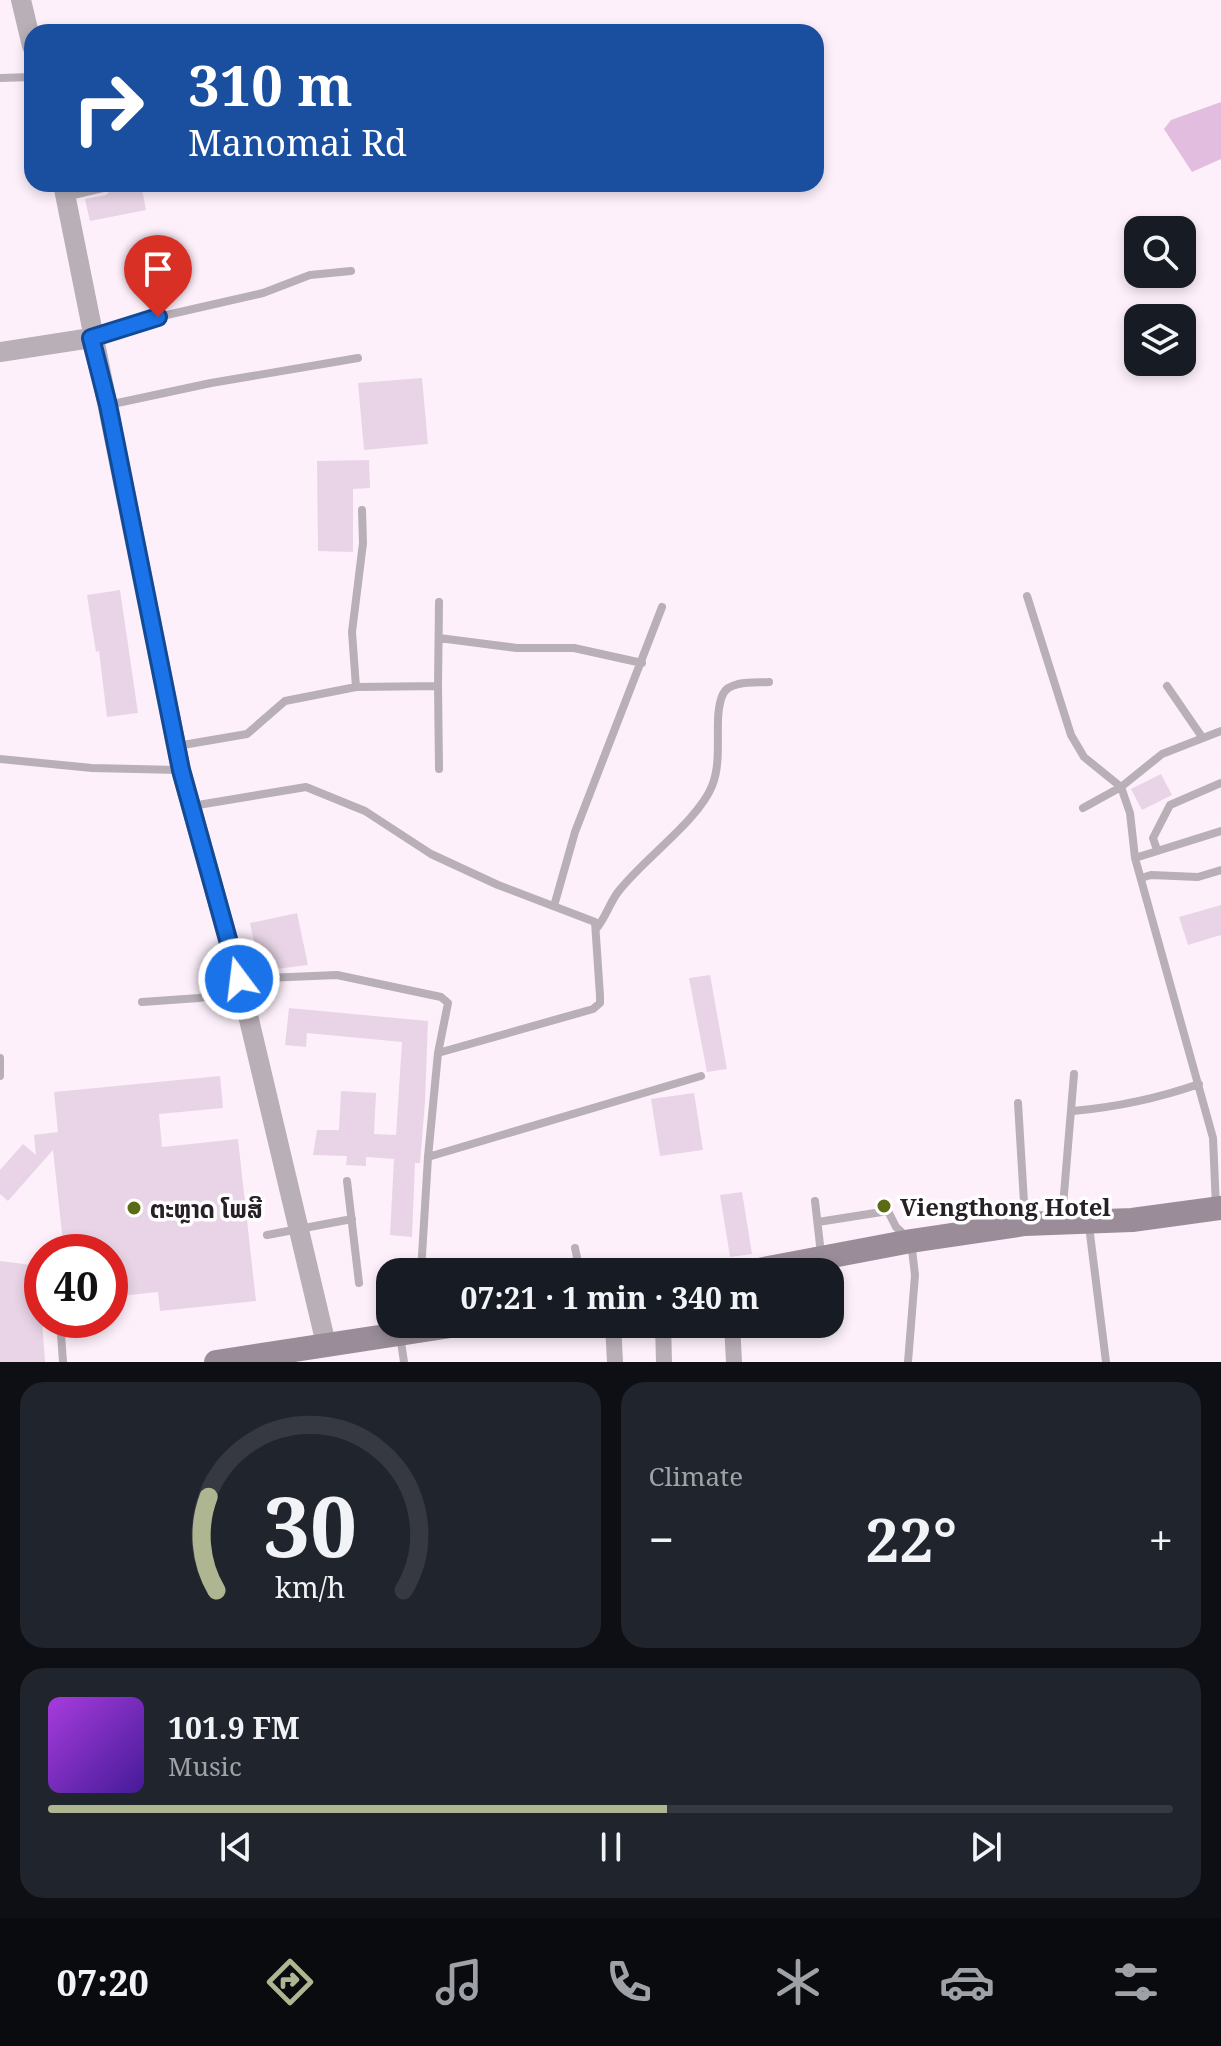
<!DOCTYPE html>
<meta charset="utf-8">
<style>
:root{--surface:#171b24;--page:#20242c;--text:#f1f3f6;--muted:#9ea1a6;--line:#363941;--accent:#aeb591}
body{margin:0;font-family:"Noto Serif","Noto Sans Lao",serif;background:var(--page);color:var(--text);height:100vh;display:flex;flex-direction:column;font-size:30px;white-space:nowrap}
*{box-sizing:border-box;margin:0}
p{font-size:26px;color:var(--muted)}
.icon{flex:none;width:44px;height:44px;fill:none;stroke:currentColor;stroke-width:2;stroke-linecap:round;stroke-linejoin:round}
.map{position:relative;height:1362px;overflow:hidden}
.drawer{display:flex;flex-direction:column;gap:20px;padding:20px;background:#0d0f14;flex:1}
.drawer>*{flex:none}
.top-card{position:absolute;left:24px;top:24px;width:800px;height:168px;border-radius:24px;box-shadow:0 4px 12px #0003;background:#1a4fa0;color:#fff;overflow:hidden}
.controls{position:absolute;left:1124px;top:216px;display:grid;gap:16px}
.controls a{display:grid;place-items:center;width:72px;height:72px;border-radius:16px;background:var(--surface);box-shadow:0 4px 12px #0003;font-size:40px}
.speed{position:absolute;left:24px;top:1234px;display:flex;gap:16px;font-size:40px;font-weight:700;text-align:center}
.speed>*{display:grid;place-content:center;width:104px;height:104px;border-radius:50%;background:var(--surface);box-shadow:0 4px 12px #0003;line-height:1}
.speed .limit{border:12px solid #d22;background:#fff;color:#111}
.pin{position:absolute;display:grid;place-items:center;width:68px;height:68px;color:#fff;margin:-82px -34px;border-radius:50% 50% 50% 0;rotate:-45deg;box-shadow:0 0 8px #0007}
.pin .icon{rotate:45deg}
.me{position:absolute;width:88px;margin:-44px;rotate:345deg;stroke-linejoin:round;filter:drop-shadow(0 0 6px #0008)}
.turn{display:flex;align-items:center;gap:28px;height:168px;padding:0 32px;font-size:36px}
.turn .icon{width:104px;height:104px;stroke-width:2.5}
.turn b{display:block;font-size:56px;line-height:68px}
.big{font-size:60px;font-weight:700;line-height:1.1}
.drawer .card{flex:1;display:flex;flex-direction:column;justify-content:center;gap:12px;min-width:0;padding:0 28px;border-radius:24px;background:var(--page)}
.drawer .dial{align-items:center;gap:0}
.dial svg{height:208px;overflow:visible;fill:none;stroke:var(--line);stroke-width:7;stroke-linecap:round;text-anchor:middle}
.dial text{fill:var(--text);stroke:none}
.song{display:flex;align-items:center;gap:24px}
.cover{width:96px;height:96px;border-radius:12px;background:linear-gradient(135deg,hsl(280 70% 55%),hsl(260 70% 35%))}
.played{height:8px;border-radius:4px;background:linear-gradient(90deg,var(--accent) 55%,var(--line) 55%)}
.keys{display:flex;justify-content:space-around;direction:ltr}
.heat{display:flex;justify-content:space-between;align-items:center;font-size:44px;direction:ltr}
.drawer .tiles{flex:1;display:grid;gap:20px;grid-template-columns:1fr 1fr}
.card:last-child{grid-column:span 2}
.trip{position:absolute;left:376px;top:1258px;width:468px;height:80px;border-radius:24px;background:var(--surface);box-shadow:0 4px 12px #0003;font-weight:700;line-height:80px;text-align:center}
.menu{display:flex;height:128px;justify-content:space-around;align-items:center;background:#090b0e;color:var(--muted)}
.menu .icon{width:56px;height:56px}
.menu .on{color:var(--accent)}
.menu b{font-size:36px;color:var(--text)}
.map>svg:first-child{display:block}
.green{fill:#e3bddf}
.building{fill:#e8d4e6}
.lines{fill:none;stroke-linecap:round;stroke-linejoin:round}
.service{stroke:#b8afb7;stroke-width:8}
.minor{stroke:#b8afb7;stroke-width:16}
.tertiary{stroke:#b8afb7;stroke-width:20}
.secondary{stroke:#9a8d99;stroke-width:24}
.route-casing{stroke:#114b97;stroke-width:20}
.route{stroke:#1a73e8;stroke-width:14}
.poi-dot{fill:#5b6a15;stroke:#fff;stroke-width:3}
.labels{text-anchor:middle;dominant-baseline:central;stroke-width:7;stroke-linejoin:round;paint-order:stroke}
.poi-label{font-size:24px;font-weight:bold;fill:#282027;stroke:#fff;text-anchor:start}
</style>
<div class="map">
<svg width="1221" height="1362" viewBox="0 0 1221 1362">
<rect width="100%" height="100%" fill="#fdf0fb"/>
<path class="green" d="M 1221,102 L 1221,159 L 1192,172 L 1164,129 L 1171,120 Z"/>
<path class="building" d="M 126,184 L 141,184 L 146,210 L 90,221 L 85,199 L 106,195 L 114,187 Z
M 422,378 L 428,444 L 364,450 L 358,383 Z
M 369,460 L 370,488 L 353,489 L 353,552 L 318,551 L 317,461 Z
M 120,590 L 138,713 L 107,717 L 99,651 L 96,652 L 87,595 Z
M 1161,774 L 1172,795 L 1142,810 L 1131,789 Z
M 1221,905 L 1221,935 L 1188,945 L 1179,917 Z
M 297,913 L 308,965 L 260,971 L 250,923 Z
M 710,975 L 727,1069 L 707,1072 L 689,978 Z
M 289,1008 L 428,1021 L 425,1102 L 420,1163 L 415,1163 L 412,1237 L 390,1235 L 394,1159 L 366,1157 L 366,1166 L 346,1165 L 347,1156 L 313,1155 L 317,1130 L 339,1130 L 341,1091 L 376,1093 L 374,1134 L 396,1135 L 402,1042 L 307,1033 L 306,1047 L 285,1045 Z
M 220,1076 L 223,1108 L 159,1114 L 162,1147 L 238,1139 L 256,1301 L 160,1311 L 158,1292 L 110,1297 L 110,1252 L 64,1252 L 53,1150 L 8,1201 L 0,1194 L 0,1170 L 23,1144 L 36,1155 L 34,1135 L 58,1132 L 54,1092 Z
M 694,1093 L 703,1150 L 660,1156 L 651,1099 Z
M 742,1192 L 752,1254 L 730,1257 L 720,1195 Z
M 0,1261 L 32,1265 L 30,1278 L 39,1278 L 45,1362 L 0,1362 Z"/>
<g class="lines">
<path class="service" d="M 0,78 L 32,77
M 94,337 L 158,317 L 263,293 L 310,275 L 351,271
M 108,405 L 211,383 L 358,358
M 1027,596 L 1071,735 L 1084,757 L 1121,787 L 1130,813 L 1135,858 L 1213,1138 L 1216,1207
M 439,638 L 517,648 L 574,648 L 642,663
M 438,686 L 439,769
M 1167,686 L 1202,737
M 356,687 L 352,632 L 363,543 L 362,510
M 177,746 L 247,734 L 285,701 L 356,687 L 438,686 L 439,602
M 0,759 L 92,768 L 179,770
M 192,806 L 306,787 L 365,811 L 431,854 L 498,885 L 595,922 L 600,996 L 600,1003 L 593,1009 L 438,1053 L 428,1157 L 421,1272
M 1083,808 L 1121,787 L 1162,754 L 1221,731
M 1157,850 L 1153,838 L 1170,805 L 1221,783
M 1135,858 L 1221,831
M 1141,878 L 1151,875 L 1198,877 L 1221,870
M 554,906 L 575,832 L 662,607
M 596,929 C 606,917 609,904 618,892 C 642,860 698,821 712,786 C 724,757 712,718 723,694 C 730,680 756,683 769,682
M 241,979 L 337,975 L 441,997 L 448,1003 L 438,1053
M 142,1002 L 199,998 L 242,990
M 0,1058 L 0,1076
M 1018,1103 L 1025,1219
M 1073,1111 C 1118,1107 1156,1099 1199,1084
M 428,1157 L 701,1076
M 347,1181 L 359,1283
M 815,1201 L 821,1254
M 974,1204 L 979,1226
M 1062,1218 L 1074,1074
M 818,1222 L 888,1211 L 896,1227 L 911,1241 L 915,1275 L 908,1362
M 1089,1226 L 1106,1362
M 267,1235 L 352,1219
M 575,1248 L 580,1272
M 60,1320 L 63,1362
M 400,1335 L 404,1362"/>
<path class="minor" d="M 248,184 L 250,184
M 65,193 L 103,184
M 613,1324 L 615,1362
M 663,1324 L 664,1362
M 732,1324 L 734,1362"/>
<path class="tertiary" d="M 21,0 L 32,46
M 63,184 L 181,770 L 242,990 L 326,1344
M 0,352 L 91,338"/>
<path class="secondary" d="M 748,1272 L 911,1241 L 1025,1224 L 1132,1220 L 1221,1208
M 216,1362 L 464,1324"/>
</g>
<g class="lines">
<defs>
<path id="route" d="M 158,317 L 91,338 L 108,405 L 181,770 L 239,979"/>
</defs>
<use href="#route" class="route-casing"/>
<use href="#route" class="route"/>
</g>
<g class="poi-dot">
<circle cx="884" cy="1206" r="8"/>
<circle cx="134" cy="1208" r="8"/>
</g>
<g class="labels">
<g class="poi-label">
<text x="900" y="1206">Viengthong Hotel</text>
<text x="150" y="1208">ຕະຫຼາດ ໂພສີ</text>
</g>
</g>
</svg>
<div class="controls">
<a><svg class="icon" aria-label="search" viewBox="0 0 24 24"><circle cx="10" cy="10" r="6"/><path d="M15 15l6 6"/></svg></a>
<a><svg class="icon" aria-label="layers" viewBox="0 0 24 24"><path d="M12 4l9 5-9 5-9-5zM3 14l9 5 9-5"/></svg></a>
</div>
<div class="speed"><div class="limit">40</div></div>
<div class="pin" style="left:158px;top:317px;background:#d93025"><svg class="icon" aria-label="arrive" viewBox="0 0 24 24"><path d="M6 21V4h12l-3 4 3 4H6"/></svg></div>
<svg class="me" style="left:239px;top:979px" viewBox="-20 -20 40 40"><circle r="17" fill="#1a73e8" stroke="#fff" stroke-width="3"/><path d="M0-11L8 9 0 5-8 9z" fill="#fff"/></svg>
<div class="trip">07:21 · 1 min · 340 m</div>
<div class="top-card">
<div class="turn"><svg class="icon" aria-label="right" viewBox="0 0 24 24"><path d="M7 20v-9h11M14 6l5 5-5 5"/></svg><div><b>310 m</b>Manomai Rd</div></div>
</div>
</div>
<section class="drawer">
<div class="tiles">
<div class="card dial"><svg viewBox="0 0 100 80">
<path d="M14 69A42 42 0 1 1 86 69"/>
<path d="M14 69A42 42 0 0 1 11 33" stroke="#aeb591"/>
<text x="50" y="56" font-size="32" font-weight="700">30</text>
<text x="50" y="72" font-size="11">km/h</text>
</svg></div>
<div class="card"><p>Climate</p>
<div class="heat"><a>−</a><b class="big">22°</b><a>+</a></div>
</div>
<div class="card">
<div class="song"><i class="cover"></i><div><b>101.9 FM</b><p>Music</p></div></div>
<div class="played"></div>
<div class="keys"><svg class="icon" aria-label="previous" viewBox="0 0 24 24"><path d="M18 5L8 12l10 7zM5 5v14"/></svg><svg class="icon" aria-label="pause" viewBox="0 0 24 24"><path d="M8 5v14M16 5v14"/></svg><svg class="icon" aria-label="next" viewBox="0 0 24 24"><path d="M6 5l10 7-10 7zM19 5v14"/></svg></div>
</div>
</div>
</section>
<nav class="menu">
<b>07:20</b>
<svg class="icon on" aria-label="directions" viewBox="0 0 24 24"><path d="M12 3l9 9-9 9-9-9zM9 14v-3h6M13 9l2 2-2 2"/></svg>
<svg class="icon" aria-label="music" viewBox="0 0 24 24"><path d="M9 18V5l10-2v13"/><circle cx="6" cy="18" r="3"/><circle cx="16" cy="16" r="3"/></svg>
<svg class="icon" aria-label="phone" viewBox="0 0 24 24"><path d="M5 4h4l2 5-3 2q2 4 5 5l2-3 5 2v4C11 20 4 13 5 4z"/></svg>
<svg class="icon" aria-label="climate" viewBox="0 0 24 24"><path d="M12 3v18M4 7l16 10M4 17L20 7"/></svg>
<svg class="icon" aria-label="car" viewBox="0 0 24 24"><path d="M5 17H2v-5l4-1 3-4h7l3 4 3 1v5h-3M9 17h6M6 11h13"/><circle cx="7" cy="17" r="2"/><circle cx="17" cy="17" r="2"/></svg>
<svg class="icon" aria-label="filters" viewBox="0 0 24 24"><path d="M4 7h16M4 17h16"/><circle cx="9" cy="7" r="2"/><circle cx="15" cy="17" r="2"/></svg>
</nav>
